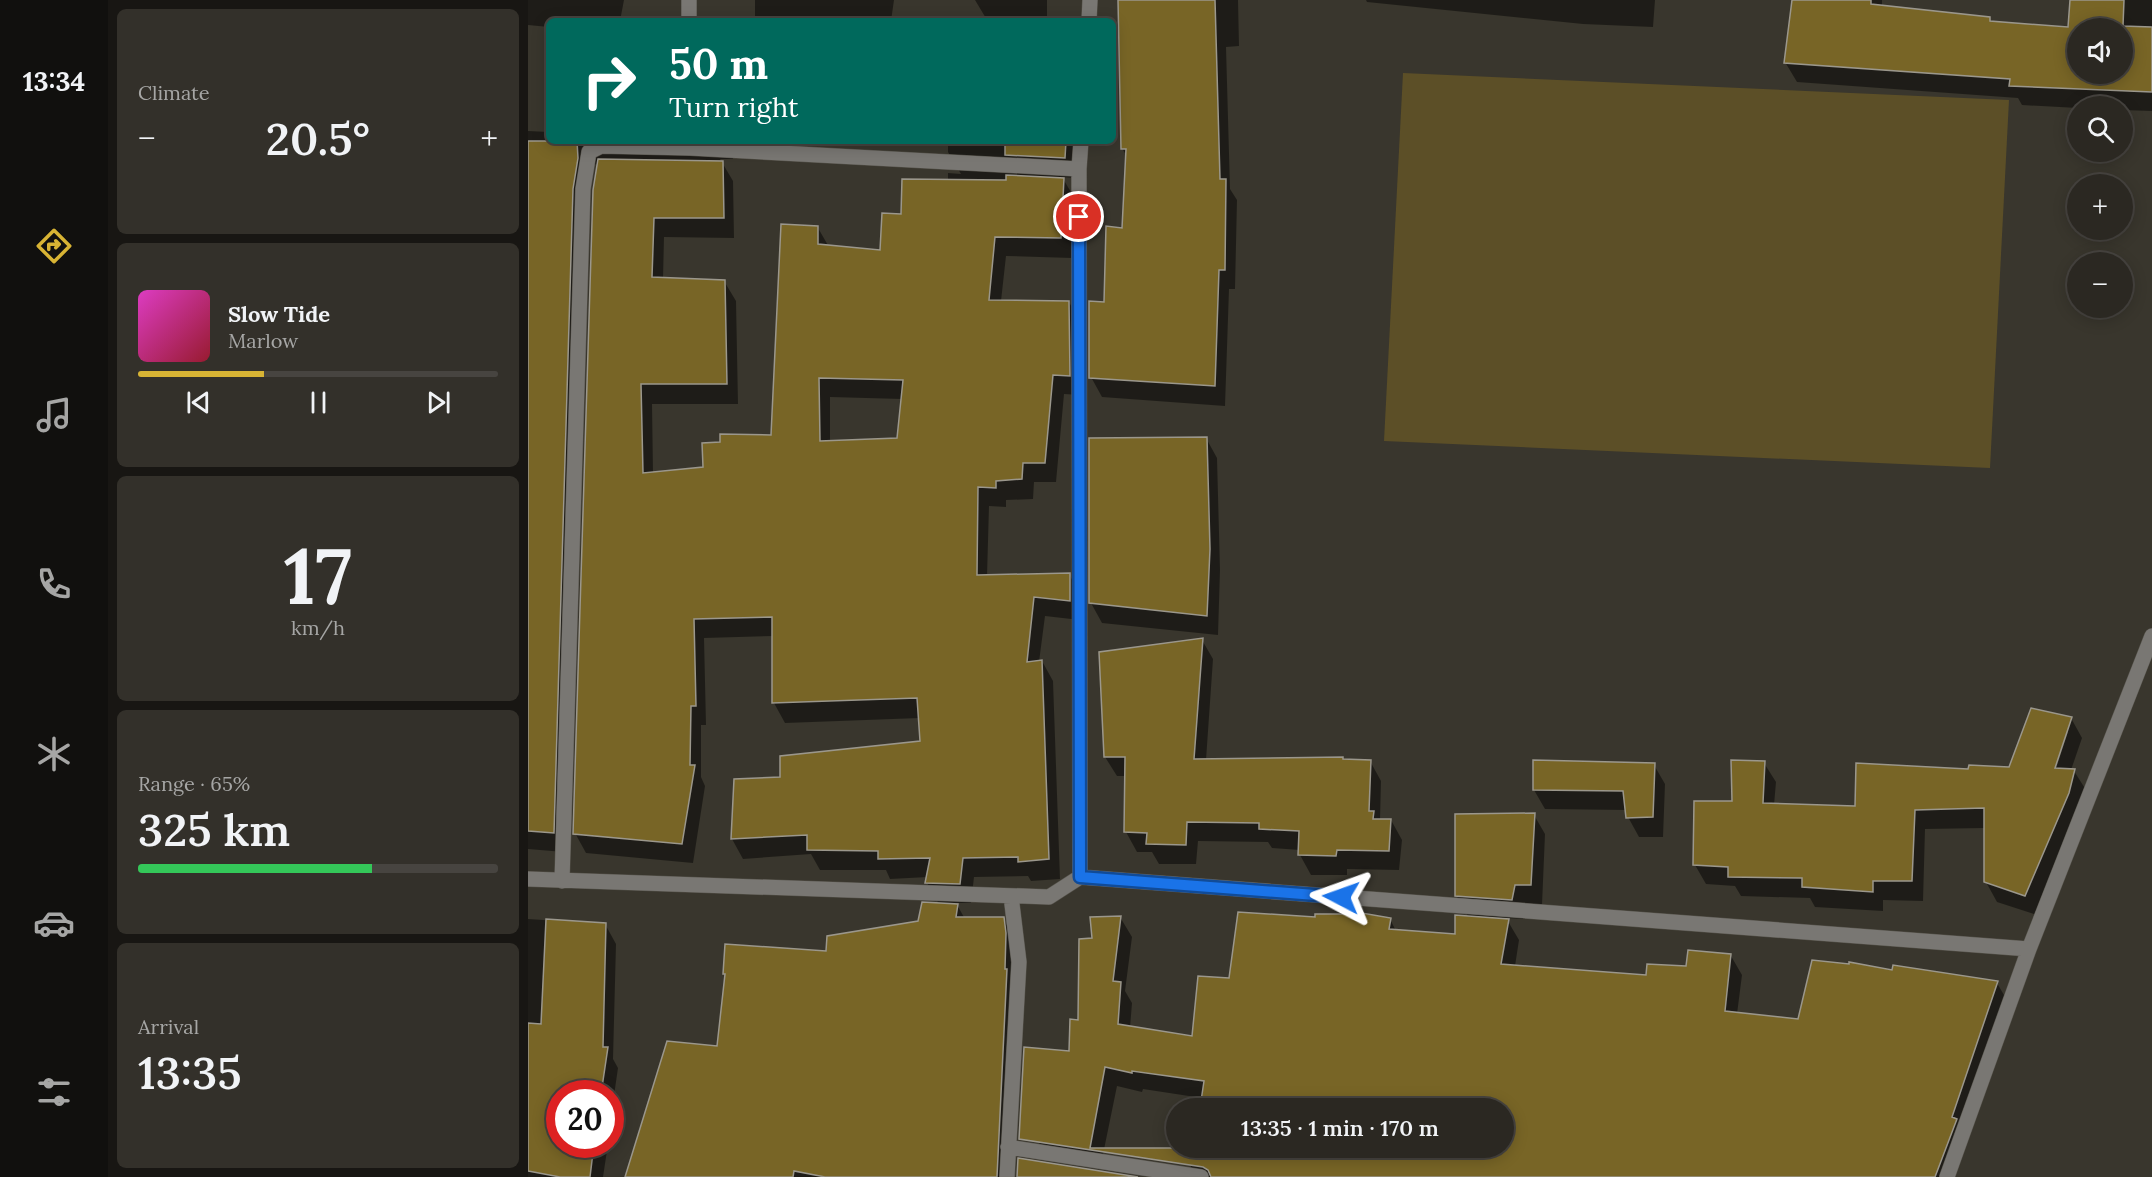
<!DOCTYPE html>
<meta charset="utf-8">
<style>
:root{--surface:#2b2822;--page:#33302a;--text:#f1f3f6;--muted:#a6a6a5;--line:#474440;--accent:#d8b434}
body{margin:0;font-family:Lora,serif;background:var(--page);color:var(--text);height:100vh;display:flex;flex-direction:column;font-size:22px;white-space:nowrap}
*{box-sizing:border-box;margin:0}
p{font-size:20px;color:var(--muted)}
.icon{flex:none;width:33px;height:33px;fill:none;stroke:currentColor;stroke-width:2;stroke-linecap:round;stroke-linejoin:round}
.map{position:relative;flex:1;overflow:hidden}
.side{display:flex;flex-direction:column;gap:9px;padding:9px;background:#181613;width:420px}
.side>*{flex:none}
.banner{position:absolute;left:18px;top:18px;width:570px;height:126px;border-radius:9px;box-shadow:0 3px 15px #0003,0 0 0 2px var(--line);background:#00695c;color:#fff;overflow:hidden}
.controls{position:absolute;left:1539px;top:18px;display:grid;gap:12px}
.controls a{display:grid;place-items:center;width:66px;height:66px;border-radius:50%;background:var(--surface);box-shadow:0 3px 15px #0003,0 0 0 2px var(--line);font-size:30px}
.speed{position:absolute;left:18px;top:1080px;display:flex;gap:12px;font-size:30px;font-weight:700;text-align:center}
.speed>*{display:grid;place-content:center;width:78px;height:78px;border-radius:50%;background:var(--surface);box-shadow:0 3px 15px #0003,0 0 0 2px var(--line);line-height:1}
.speed .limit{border:9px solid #d22;background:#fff;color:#111}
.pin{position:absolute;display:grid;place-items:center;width:51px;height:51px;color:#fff;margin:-26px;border:3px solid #fff;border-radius:50%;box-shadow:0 2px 6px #0007}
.me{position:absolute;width:66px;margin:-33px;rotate:274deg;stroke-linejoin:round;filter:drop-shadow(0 0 4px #0008)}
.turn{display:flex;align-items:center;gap:21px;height:126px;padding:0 24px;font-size:27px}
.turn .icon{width:78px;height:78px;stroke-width:2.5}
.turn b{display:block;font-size:42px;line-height:51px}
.big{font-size:45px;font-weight:600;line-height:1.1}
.side .tile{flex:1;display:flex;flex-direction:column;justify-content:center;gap:9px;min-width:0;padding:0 21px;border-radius:9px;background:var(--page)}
.side .dial{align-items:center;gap:0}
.dial b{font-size:78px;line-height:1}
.song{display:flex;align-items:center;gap:18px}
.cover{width:72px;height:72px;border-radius:9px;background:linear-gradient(135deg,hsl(310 70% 55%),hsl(350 70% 35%))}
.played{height:6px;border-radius:3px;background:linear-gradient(90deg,var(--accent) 35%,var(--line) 35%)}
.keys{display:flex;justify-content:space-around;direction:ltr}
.heat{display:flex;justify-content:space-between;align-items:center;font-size:33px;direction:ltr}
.charge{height:9px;border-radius:4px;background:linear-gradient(90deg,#34c759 65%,var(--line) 0)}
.trip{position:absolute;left:638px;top:1098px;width:348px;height:60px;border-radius:30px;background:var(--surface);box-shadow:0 3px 15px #0003,0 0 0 2px var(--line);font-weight:600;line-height:60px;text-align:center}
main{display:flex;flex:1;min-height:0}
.tabs{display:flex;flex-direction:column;width:108px;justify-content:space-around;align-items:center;background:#11100e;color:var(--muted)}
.tabs .icon{width:42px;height:42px}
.tabs .current{color:var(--accent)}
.tabs b{font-size:27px;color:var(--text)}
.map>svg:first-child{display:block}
.green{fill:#5c4f27}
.shadow{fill:#0007;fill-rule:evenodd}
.building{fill:#786526;stroke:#9b978c;stroke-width:1.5;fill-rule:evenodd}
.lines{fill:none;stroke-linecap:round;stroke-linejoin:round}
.minor-casing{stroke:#55524a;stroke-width:16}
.minor{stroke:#797773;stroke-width:15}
.route-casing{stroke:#114b97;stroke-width:15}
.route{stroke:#1a73e8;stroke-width:10}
</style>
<main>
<nav class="tabs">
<b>13:34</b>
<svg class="icon current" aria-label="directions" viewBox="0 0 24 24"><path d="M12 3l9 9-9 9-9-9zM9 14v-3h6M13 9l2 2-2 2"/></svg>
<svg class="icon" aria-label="music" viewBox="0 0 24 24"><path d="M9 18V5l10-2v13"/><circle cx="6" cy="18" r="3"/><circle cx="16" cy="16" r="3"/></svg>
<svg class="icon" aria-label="phone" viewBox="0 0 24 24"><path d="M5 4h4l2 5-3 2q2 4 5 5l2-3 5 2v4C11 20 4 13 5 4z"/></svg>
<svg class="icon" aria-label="climate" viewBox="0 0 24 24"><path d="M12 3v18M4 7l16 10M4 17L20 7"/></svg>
<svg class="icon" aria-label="car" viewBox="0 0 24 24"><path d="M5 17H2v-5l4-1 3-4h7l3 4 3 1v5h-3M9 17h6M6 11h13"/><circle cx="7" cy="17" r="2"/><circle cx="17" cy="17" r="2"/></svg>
<svg class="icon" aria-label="filters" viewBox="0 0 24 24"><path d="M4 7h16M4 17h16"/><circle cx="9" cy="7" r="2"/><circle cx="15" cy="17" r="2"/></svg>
</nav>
<section class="side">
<div class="tile"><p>Climate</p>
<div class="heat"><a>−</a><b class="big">20.5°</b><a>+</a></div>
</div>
<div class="tile">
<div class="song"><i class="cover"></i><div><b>Slow Tide</b><p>Marlow</p></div></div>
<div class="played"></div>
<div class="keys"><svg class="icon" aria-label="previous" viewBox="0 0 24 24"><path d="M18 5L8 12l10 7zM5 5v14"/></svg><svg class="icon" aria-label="pause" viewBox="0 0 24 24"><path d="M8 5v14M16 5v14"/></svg><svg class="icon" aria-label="next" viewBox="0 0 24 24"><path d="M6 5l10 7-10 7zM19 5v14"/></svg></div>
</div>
<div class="tile dial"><b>17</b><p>km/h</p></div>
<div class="tile"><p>Range · 65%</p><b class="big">325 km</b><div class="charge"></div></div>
<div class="tile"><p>Arrival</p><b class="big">13:35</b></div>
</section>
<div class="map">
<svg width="1624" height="1177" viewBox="0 0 1624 1177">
<rect width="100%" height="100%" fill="#39362d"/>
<path class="green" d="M 875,73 L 1481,100 L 1462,468 L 856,441 Z"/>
<path class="shadow" d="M 0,0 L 96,0 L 92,21 L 21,21 L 21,27 L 0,25 Z
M 227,0 L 366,0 L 363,21 L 227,21 Z
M 447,0 L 519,0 L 519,20 L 459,20 Z
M 592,0 L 710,0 L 711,46 L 698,47 L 702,189 L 709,200 L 707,289 L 701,289 L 697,406 L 574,397 L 563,377 L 597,325 L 599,157 L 594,148 Z
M 838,0 L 1127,0 L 1125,27 L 1055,24 L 839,2 Z
M 1266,0 L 1354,0 L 1354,7 L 1461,18 L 1464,23 L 1542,29 L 1544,0 L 1624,0 L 1624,111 L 1594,110 L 1594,106 L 1550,108 L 1494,105 L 1490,98 L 1269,82 L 1257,62 ZM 1550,28 L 1594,28 L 1594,74 L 1550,74 Z
M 0,131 L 21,132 L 21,141 L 230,141 L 230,146 L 204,144 L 205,159 L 192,159 L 205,181 L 206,238 L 136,237 L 135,279 L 196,281 L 208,301 L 210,404 L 124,404 L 125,473 L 176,468 L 245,437 L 290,228 L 301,247 L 354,252 L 375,216 L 420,181 L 420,173 L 433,174 L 420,152 L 420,141 L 545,141 L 547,178 L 534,177 L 547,199 L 544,258 L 478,256 L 473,301 L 541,302 L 552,322 L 552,395 L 536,394 L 528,482 L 506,482 L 505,499 L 478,500 L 478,507 L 461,506 L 459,577 L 541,574 L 552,594 L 552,620 L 517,616 L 511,662 L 514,661 L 525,681 L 532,879 L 503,881 L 500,876 L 446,877 L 443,903 L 428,903 L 437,919 L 475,918 L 486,938 L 481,1177 L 99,1177 L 190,1048 L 198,978 L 196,974 L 299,952 L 392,922 L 411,904 L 399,883 L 400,877 L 362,879 L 358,870 L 292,870 L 283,854 L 215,859 L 204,839 L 207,781 L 254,779 L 393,742 L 392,718 L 257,723 L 246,703 L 246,636 L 176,638 L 178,725 L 173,725 L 173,777 L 177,786 L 165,863 L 58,853 L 47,833 L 71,163 L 63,166 L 56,209 L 36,852 L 0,849 ZM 302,397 L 374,399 L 370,440 L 302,442 Z
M 348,141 L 374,141 L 374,144 Z
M 678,438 L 689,458 L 692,570 L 690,635 L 574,623 L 563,603 Z
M 674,640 L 685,659 L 678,760 L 842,761 L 853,781 L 852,820 L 863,820 L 874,840 L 871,870 L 819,869 L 819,875 L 783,875 L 772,855 L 772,850 L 744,848 L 740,842 L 670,841 L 668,864 L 631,864 L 624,852 L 609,852 L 598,832 L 599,776 L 589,776 L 577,757 Z
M 1543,718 L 1554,738 L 1543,770 L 1546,771 L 1558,790 L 1509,915 L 1469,902 L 1458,882 L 1457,828 L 1397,829 L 1395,901 L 1355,900 L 1355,911 L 1287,907 L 1282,898 L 1213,896 L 1207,886 L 1178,884 L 1167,865 L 1205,802 L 1236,763 L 1248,782 L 1246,805 L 1329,808 L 1441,771 L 1482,769 ZM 1537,732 L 1540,732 L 1526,775 L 1523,774 Z
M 1126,765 L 1137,784 L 1135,837 L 1111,837 L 1100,817 L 1099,810 L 1017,809 L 1006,790 Z
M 1006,815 L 1017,834 L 1014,905 L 998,904 L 995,919 L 978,918 L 991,940 L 987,966 L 1120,977 L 1203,956 L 1214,975 L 1209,1014 L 1271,1021 L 1365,971 L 1469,983 L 1480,1002 L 1425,1177 L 669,1177 L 662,1165 L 665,1148 L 975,1148 L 975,1108 L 672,1108 L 674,1098 L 615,1089 L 614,1092 L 589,1086 L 572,1169 L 522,1161 L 510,1141 L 543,1053 L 551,1022 L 565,939 L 592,917 L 604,937 L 597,991 L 604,1003 L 602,1028 L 665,1038 L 702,980 L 788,919 L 862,919 L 868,931 L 928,936 L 941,918 L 928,895 Z
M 0,919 L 77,924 L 88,944 L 85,1059 L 90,1068 L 82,1123 L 82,1094 L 32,1094 L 32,1144 L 80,1144 L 75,1177 L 0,1177 Z"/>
<path class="building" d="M 590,0 L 687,0 L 692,179 L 698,179 L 697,270 L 691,270 L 687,386 L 561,378 L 561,301 L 576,302 L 578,226 L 594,228 L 598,149 L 593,149 Z
M 1264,0 L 1343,0 L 1343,4 L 1462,17 L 1462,21 L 1540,27 L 1542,0 L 1596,0 L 1595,26 L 1624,27 L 1624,92 L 1481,86 L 1482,79 L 1256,63 ZM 1550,28 L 1594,28 L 1594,74 L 1550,74 Z
M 0,141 L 49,141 L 50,158 L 45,189 L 26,833 L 0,831 Z
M 477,141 L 538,141 L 537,158 L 477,155 Z
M 70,159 L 195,161 L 196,218 L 126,218 L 124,277 L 197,280 L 199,384 L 113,384 L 115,473 L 175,467 L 174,443 L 192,442 L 192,434 L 243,435 L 253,224 L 290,226 L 290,244 L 352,250 L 354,213 L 373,214 L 374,179 L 478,180 L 478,175 L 536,178 L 533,238 L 467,237 L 461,300 L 541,301 L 542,376 L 525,375 L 517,463 L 495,463 L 494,479 L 468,481 L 468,488 L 450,487 L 449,575 L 542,573 L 542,601 L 506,597 L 499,662 L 514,660 L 521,859 L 490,862 L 490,857 L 435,858 L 432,884 L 397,883 L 402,858 L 350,859 L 350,851 L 279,850 L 279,835 L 203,839 L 206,779 L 252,777 L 252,756 L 392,741 L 389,698 L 244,703 L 244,617 L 166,619 L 168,706 L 163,706 L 162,765 L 167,765 L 154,844 L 45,834 L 65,190 ZM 291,378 L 375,380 L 369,438 L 292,441 Z
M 679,437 L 682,549 L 679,616 L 561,603 L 561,438 Z
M 675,638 L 666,759 L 815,757 L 815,759 L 843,760 L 841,811 L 846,811 L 845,819 L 863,819 L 861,851 L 809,850 L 808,856 L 770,855 L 771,831 L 731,829 L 731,823 L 659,822 L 658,845 L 618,844 L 619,833 L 596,832 L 597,757 L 576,757 L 571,652 Z
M 1503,708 L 1544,717 L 1527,768 L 1547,769 L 1541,793 L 1497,896 L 1456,882 L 1456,808 L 1387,810 L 1384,881 L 1345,881 L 1345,892 L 1274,887 L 1274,878 L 1200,877 L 1200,867 L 1165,865 L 1166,801 L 1204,801 L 1203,760 L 1237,761 L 1235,803 L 1327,806 L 1328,763 L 1440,769 L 1441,765 L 1481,767 Z
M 1005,760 L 1127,763 L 1125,817 L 1098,818 L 1095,791 L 1005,790 Z
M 1007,813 L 1003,885 L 987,885 L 984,900 L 927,896 L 927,814 Z
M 394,902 L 430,904 L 428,917 L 476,917 L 478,933 L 477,969 L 479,969 L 469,1177 L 297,1177 L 266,1171 L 265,1177 L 97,1177 L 139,1041 L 189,1046 L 197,974 L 195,974 L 197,944 L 298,951 L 299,936 L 390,921 Z
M 822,911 L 863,918 L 861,929 L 927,934 L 927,915 L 981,919 L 973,964 L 1118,975 L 1119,964 L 1158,966 L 1160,950 L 1203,954 L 1197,1011 L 1270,1019 L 1284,960 L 1321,964 L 1321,962 L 1364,970 L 1365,965 L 1470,981 L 1424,1117 L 1429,1119 L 1407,1177 L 683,1177 L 680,1170 L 675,1167 L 491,1139 L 496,1047 L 541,1051 L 542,1019 L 550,1020 L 551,939 L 564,938 L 562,917 L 593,916 L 585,981 L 593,982 L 590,1024 L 664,1036 L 670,976 L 701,978 L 710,912 L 787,917 L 787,914 L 822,914 ZM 577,1067 L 604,1073 L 604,1071 L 676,1081 L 672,1108 L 975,1108 L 975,1148 L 562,1148 Z
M 18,919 L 78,923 L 75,1047 L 80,1047 L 73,1094 L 32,1094 L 32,1144 L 66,1144 L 62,1177 L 32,1177 L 0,1171 L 0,1023 L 13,1024 Z
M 490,1158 L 610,1177 L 489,1177 Z"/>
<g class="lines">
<defs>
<path id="minor" d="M 161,0 L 161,21
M 561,21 L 562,0
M 552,877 L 551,169 L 553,141
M 0,879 L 521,897 L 552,877 L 1501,949
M 34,881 L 55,189 L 61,152 L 73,146 L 162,148 L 551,169
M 480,1147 L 673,1177
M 479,1177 L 491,962 L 483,896
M 1419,1177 L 1501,949 L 1624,636"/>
</defs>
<use href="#minor" class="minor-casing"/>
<use href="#minor" class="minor"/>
</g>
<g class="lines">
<defs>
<path id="route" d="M 551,217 L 552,877 L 813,897"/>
</defs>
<use href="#route" class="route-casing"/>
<use href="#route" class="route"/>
</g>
</svg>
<div class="controls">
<a><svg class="icon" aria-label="sound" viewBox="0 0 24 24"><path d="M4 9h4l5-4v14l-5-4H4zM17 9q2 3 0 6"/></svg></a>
<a><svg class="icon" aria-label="search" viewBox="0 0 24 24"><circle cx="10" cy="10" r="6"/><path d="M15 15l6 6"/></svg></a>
<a>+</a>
<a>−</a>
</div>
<div class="speed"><div class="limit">20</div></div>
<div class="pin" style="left:551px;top:217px;background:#d93025"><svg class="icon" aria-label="arrive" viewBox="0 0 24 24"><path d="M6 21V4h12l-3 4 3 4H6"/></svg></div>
<svg class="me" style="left:813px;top:897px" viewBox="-20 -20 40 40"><path d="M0-17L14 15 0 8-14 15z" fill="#1a73e8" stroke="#fff" stroke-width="4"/></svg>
<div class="trip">13:35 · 1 min · 170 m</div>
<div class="banner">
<div class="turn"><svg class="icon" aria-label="right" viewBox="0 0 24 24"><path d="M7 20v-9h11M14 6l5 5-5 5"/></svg><div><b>50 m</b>Turn right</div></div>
</div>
</div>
</main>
